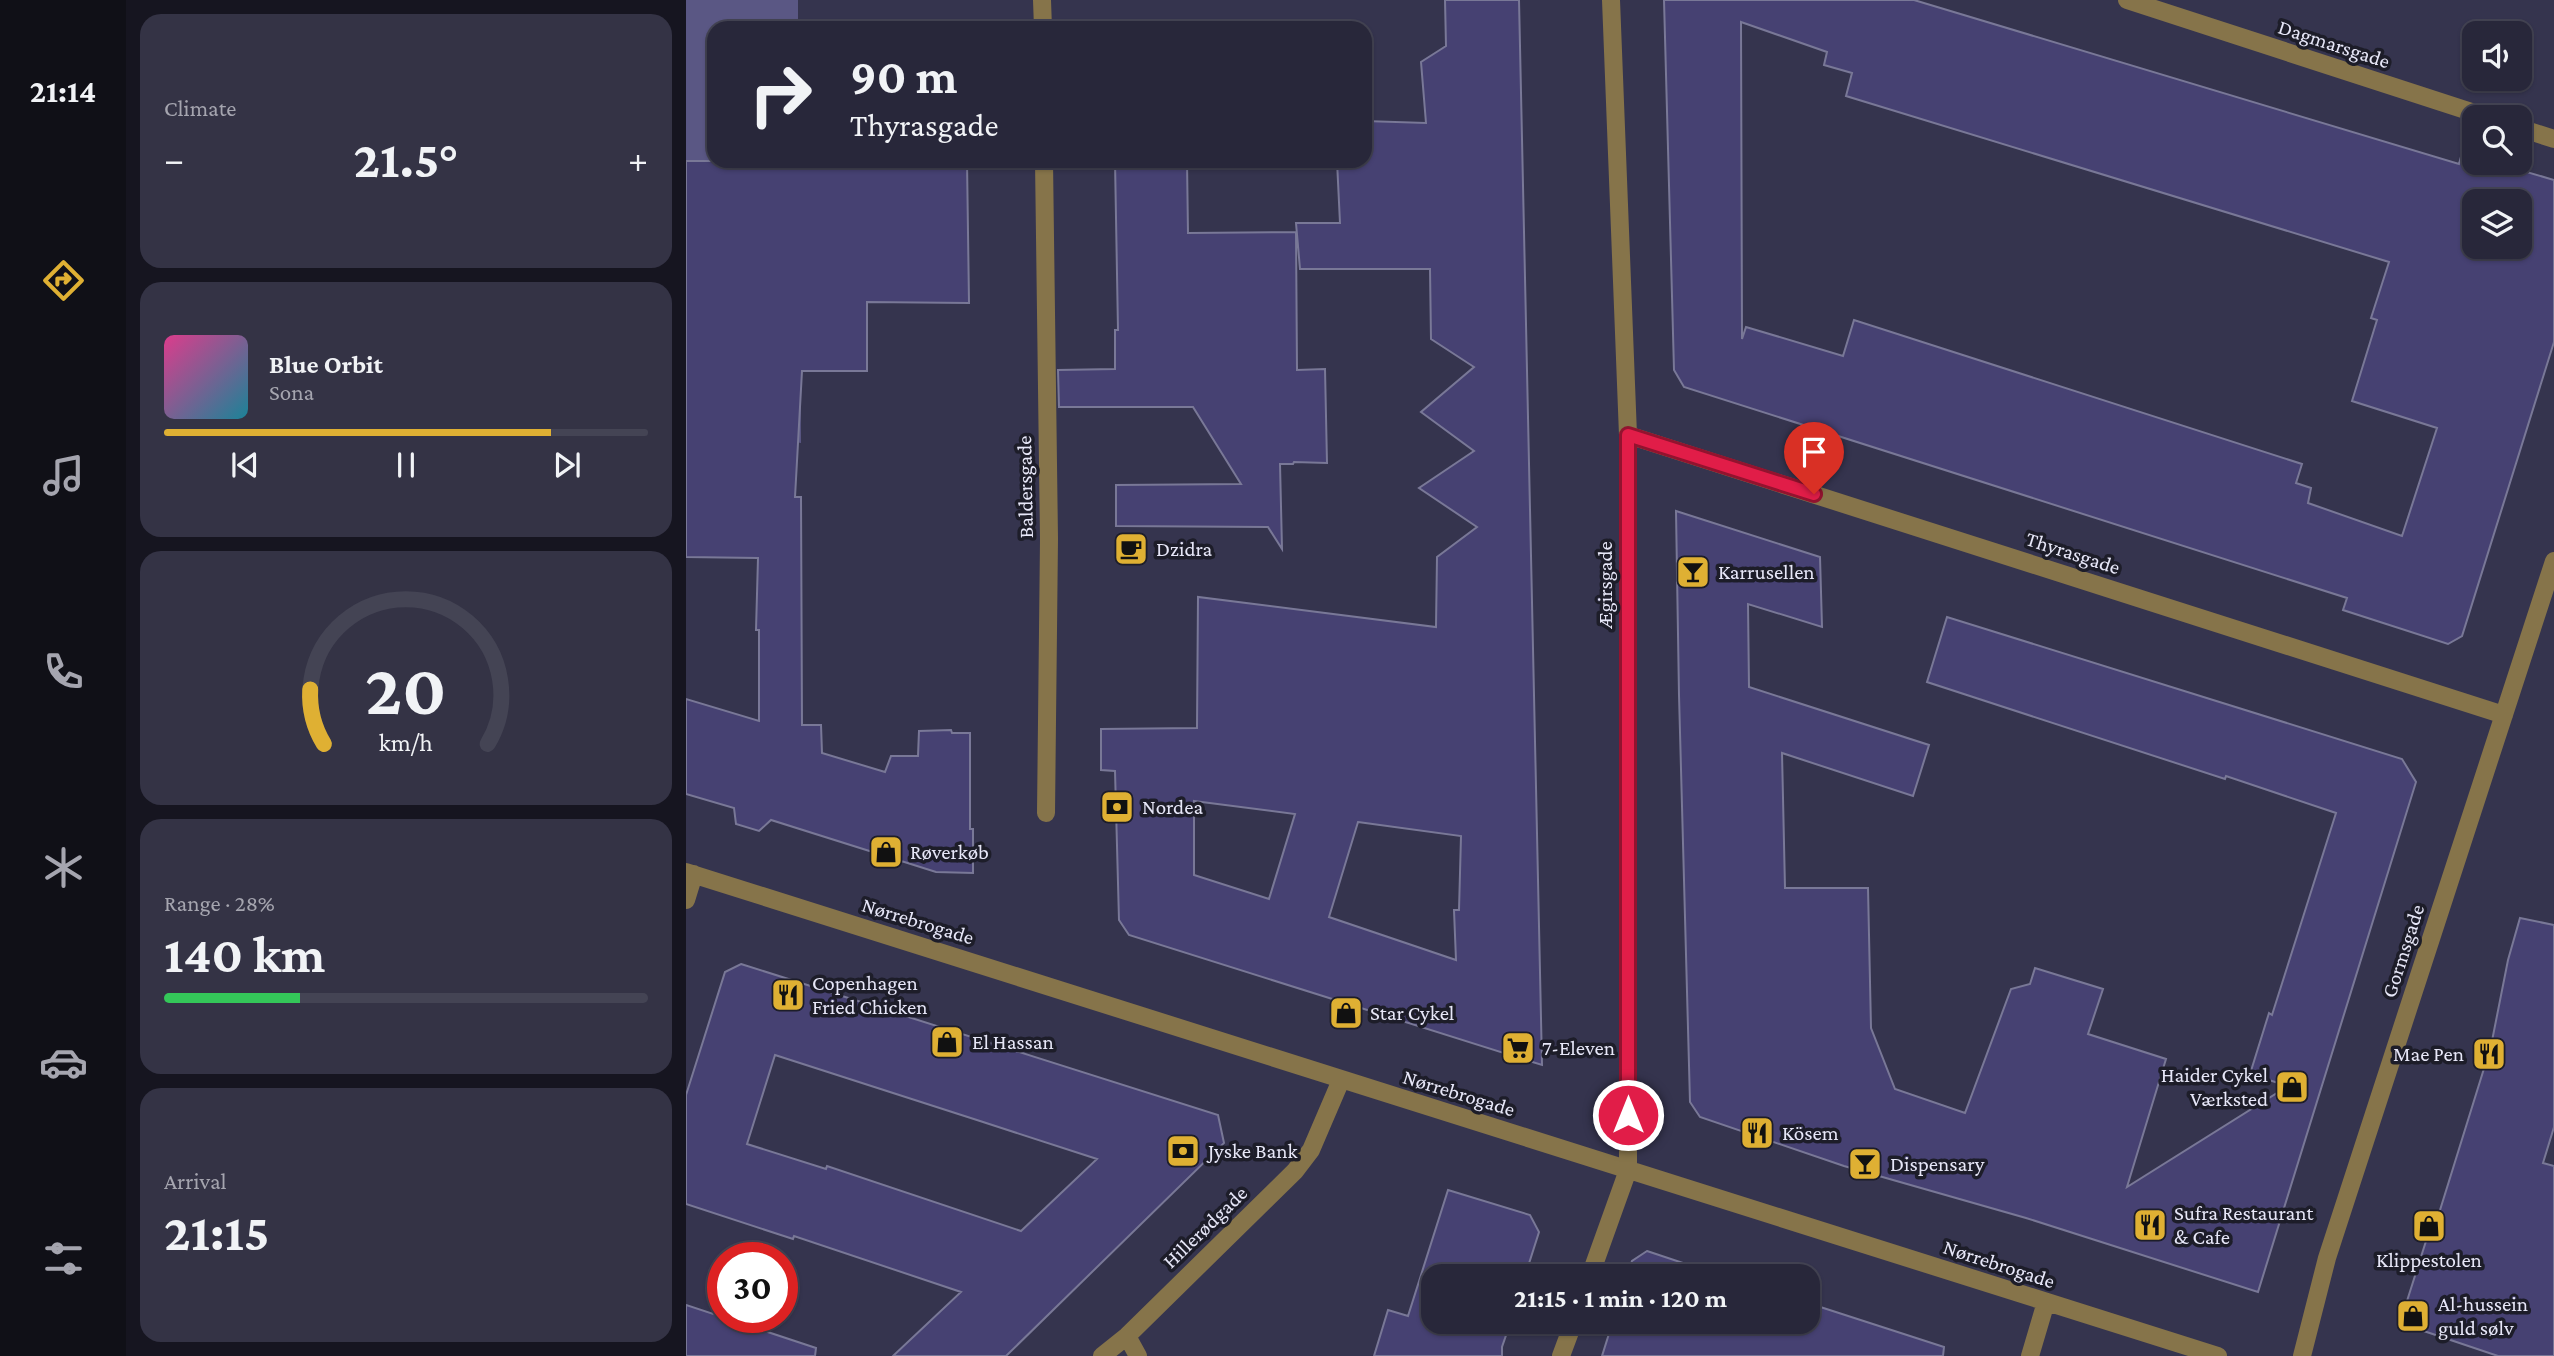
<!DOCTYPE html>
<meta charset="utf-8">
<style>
:root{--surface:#28273a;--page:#343345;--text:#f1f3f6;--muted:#a5a5af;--line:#444454;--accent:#dfb033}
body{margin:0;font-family:"Crimson Pro",serif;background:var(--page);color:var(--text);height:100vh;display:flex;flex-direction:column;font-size:26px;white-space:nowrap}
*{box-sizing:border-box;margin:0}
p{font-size:23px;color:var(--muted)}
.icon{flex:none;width:38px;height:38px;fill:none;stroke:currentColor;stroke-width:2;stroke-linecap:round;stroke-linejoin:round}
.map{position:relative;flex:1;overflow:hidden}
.details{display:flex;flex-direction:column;gap:14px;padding:14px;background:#161520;width:560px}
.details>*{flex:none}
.guide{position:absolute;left:21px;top:21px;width:665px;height:147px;border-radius:21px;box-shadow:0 2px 5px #0004,0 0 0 2px var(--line);background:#28273a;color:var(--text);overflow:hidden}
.fabs{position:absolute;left:1776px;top:21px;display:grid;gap:14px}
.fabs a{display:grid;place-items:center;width:70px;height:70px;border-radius:14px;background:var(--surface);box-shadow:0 2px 5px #0004,0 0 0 2px var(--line);font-size:35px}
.speed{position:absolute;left:21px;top:1242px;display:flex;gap:14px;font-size:35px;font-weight:700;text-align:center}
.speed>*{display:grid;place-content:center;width:91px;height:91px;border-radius:50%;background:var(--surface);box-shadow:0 2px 5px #0004,0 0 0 2px var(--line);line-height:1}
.speed .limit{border:10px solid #d22;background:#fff;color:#111}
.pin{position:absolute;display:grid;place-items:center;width:60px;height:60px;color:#fff;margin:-72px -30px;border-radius:50% 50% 50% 0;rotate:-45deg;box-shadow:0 0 7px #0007}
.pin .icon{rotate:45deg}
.me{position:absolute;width:77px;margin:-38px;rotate:0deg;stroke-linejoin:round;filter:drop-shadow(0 0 5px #0008)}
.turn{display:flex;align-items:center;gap:24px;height:147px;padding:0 28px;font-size:32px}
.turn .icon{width:91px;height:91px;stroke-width:2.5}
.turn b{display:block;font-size:49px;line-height:60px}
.big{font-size:52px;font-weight:700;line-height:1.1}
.details .tile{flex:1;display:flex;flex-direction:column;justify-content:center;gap:10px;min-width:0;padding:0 24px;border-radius:21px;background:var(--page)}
.details .dial{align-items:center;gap:0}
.dial svg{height:182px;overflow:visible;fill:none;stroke:var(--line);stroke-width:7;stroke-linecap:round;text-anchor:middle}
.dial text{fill:var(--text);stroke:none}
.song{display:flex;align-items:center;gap:21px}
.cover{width:84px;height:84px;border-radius:10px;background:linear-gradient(135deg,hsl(330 70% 55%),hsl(190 70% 35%))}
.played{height:7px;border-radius:4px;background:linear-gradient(90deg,var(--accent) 80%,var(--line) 80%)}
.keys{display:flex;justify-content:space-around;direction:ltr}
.heat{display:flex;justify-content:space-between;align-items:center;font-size:38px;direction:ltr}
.charge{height:10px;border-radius:5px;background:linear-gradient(90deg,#34c759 28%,var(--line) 0)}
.trip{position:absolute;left:735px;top:1264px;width:399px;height:70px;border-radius:21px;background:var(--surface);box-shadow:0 2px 5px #0004,0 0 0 2px var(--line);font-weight:700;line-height:70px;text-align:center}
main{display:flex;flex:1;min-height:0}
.tab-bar{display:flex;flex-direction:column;width:126px;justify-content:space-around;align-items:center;background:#101017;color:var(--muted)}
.tab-bar .icon{width:49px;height:49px}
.tab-bar .on{color:var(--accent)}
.tab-bar b{font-size:32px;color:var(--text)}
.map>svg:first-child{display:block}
.green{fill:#5a5784}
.building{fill:#464172;stroke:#797897;stroke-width:2;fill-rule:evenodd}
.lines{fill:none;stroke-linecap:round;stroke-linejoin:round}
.minor{stroke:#86744a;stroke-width:18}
.route-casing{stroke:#92132f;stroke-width:18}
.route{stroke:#e11d48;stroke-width:12}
.labels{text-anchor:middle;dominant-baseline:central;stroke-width:7;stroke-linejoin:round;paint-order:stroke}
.street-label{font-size:21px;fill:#e7e7f8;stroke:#1d1d29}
.poi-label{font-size:21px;fill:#e7e7f8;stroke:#1d1d29;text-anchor:start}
</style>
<main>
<nav class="tab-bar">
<b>21:14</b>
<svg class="icon on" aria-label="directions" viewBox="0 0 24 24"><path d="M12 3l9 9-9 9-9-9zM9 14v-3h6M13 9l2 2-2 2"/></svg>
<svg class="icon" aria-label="music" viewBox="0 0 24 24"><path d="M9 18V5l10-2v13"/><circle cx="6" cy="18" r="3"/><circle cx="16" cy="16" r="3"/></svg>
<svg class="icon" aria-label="phone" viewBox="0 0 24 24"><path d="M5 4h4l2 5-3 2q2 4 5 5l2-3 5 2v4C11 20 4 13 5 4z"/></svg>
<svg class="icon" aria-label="climate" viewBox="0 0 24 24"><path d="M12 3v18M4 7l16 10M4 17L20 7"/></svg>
<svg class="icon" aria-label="car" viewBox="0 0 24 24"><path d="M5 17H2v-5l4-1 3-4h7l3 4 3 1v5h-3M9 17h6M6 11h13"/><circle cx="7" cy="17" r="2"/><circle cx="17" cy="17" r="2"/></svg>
<svg class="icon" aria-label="filters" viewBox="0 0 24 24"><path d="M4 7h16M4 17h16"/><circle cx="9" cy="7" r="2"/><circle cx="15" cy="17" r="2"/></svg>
</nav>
<section class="details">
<div class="tile"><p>Climate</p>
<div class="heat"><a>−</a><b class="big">21.5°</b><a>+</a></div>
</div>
<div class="tile">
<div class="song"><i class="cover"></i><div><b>Blue Orbit</b><p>Sona</p></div></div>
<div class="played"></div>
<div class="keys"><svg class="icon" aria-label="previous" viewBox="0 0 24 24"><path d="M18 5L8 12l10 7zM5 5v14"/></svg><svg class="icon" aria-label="pause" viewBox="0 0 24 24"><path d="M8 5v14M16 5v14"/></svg><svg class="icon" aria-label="next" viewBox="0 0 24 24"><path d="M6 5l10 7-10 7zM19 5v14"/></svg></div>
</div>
<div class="tile dial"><svg viewBox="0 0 100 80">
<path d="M14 69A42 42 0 1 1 86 69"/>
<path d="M14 69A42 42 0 0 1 8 45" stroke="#dfb033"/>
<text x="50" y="56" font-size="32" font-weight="700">20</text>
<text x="50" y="72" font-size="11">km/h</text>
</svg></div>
<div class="tile"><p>Range · 28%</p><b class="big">140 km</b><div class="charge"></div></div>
<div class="tile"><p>Arrival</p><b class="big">21:15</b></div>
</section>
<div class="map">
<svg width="1868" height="1356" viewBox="0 0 1868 1356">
<rect width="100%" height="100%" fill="#35344e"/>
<path class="green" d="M 0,0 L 112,0 L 112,28 L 28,28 L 28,161 L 113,161 L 115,443 L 0,423 Z"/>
<path class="building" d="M 759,0 L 833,0 L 856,1065 L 443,935 L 433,920 L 429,771 L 415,770 L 415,729 L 511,728 L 512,597 L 750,627 L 751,557 L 791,527 L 733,488 L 788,451 L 735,412 L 788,367 L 745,339 L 744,269 L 614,269 L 610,223 L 654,223 L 651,161 L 679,161 L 679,121 L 740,123 L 735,62 L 760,46 ZM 508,801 L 609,814 L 583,899 L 508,875 ZM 672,822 L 775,836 L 773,910 L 768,910 L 770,960 L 643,917 Z
M 978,0 L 1228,0 L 1773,164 L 1776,153 L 1788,156 L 1788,163 L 1810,163 L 1868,180 L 1868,342 L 1776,636 L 1762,644 L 1657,610 L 1661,598 L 998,387 L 988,370 ZM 1055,22 L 1141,52 L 1138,65 L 1166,73 L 1160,96 L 1703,262 L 1685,318 L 1691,320 L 1666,401 L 1751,428 L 1716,536 L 1622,503 L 1625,488 L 1610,483 L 1616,464 L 1168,320 L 1157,356 L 1060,327 L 1056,339 ZM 1788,201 L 1834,201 L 1834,247 L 1788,247 Z
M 0,161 L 281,161 L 283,303 L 181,302 L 181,371 L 116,371 L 109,497 L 115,497 L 116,725 L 135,725 L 136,753 L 199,772 L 205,756 L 232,756 L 233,731 L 265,730 L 266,733 L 284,733 L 284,829 L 287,829 L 287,873 L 250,872 L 85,820 L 73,831 L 50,824 L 48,808 L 0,794 L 0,699 L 73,721 L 73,630 L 70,630 L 72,558 L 0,557 Z
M 429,161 L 501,161 L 502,233 L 610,232 L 611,370 L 639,369 L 641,463 L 608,462 L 607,464 L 594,464 L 596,549 L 582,527 L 430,526 L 430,485 L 555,484 L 507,407 L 373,407 L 372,370 L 429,369 L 429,330 L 432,330 Z
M 990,511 L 1134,557 L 1136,627 L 1062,604 L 1063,687 L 1243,745 L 1227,796 L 1096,753 L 1099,888 L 1182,888 L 1185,1028 L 1209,1089 L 1279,1113 L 1325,989 L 1344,984 L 1349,968 L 1417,989 L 1402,1034 L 1480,1059 L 1441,1187 L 1602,1086 L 1564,1074 L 1583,1013 L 1586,1015 L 1650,813 L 1540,776 L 1539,779 L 1241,682 L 1261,617 L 1716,759 L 1730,782 L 1572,1292 L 1340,1218 L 1158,1166 L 1014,1117 L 1004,1102 L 993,695 Z
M 1834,918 L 1868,925 L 1868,1127 L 1857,1163 L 1868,1166 L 1868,1356 L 1812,1356 L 1714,1323 L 1741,1238 L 1745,1239 L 1805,1046 L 1822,960 Z
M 55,964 L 532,1115 L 538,1143 L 320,1356 L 207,1356 L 275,1292 L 108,1236 L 107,1239 L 0,1204 L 0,1095 L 39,972 ZM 89,1055 L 294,1121 L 411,1159 L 335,1231 L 141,1166 L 140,1169 L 61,1144 Z
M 762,1190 L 844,1215 L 853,1232 L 839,1276 L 747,1276 L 747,1321 L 825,1321 L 816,1347 L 816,1356 L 688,1356 L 702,1310 L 722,1316 Z
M 961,1251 L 1036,1276 L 941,1276 L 946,1261 Z
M 1122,1303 L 1258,1347 L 1257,1356 L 916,1356 L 927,1321 L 1122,1321 Z
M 0,1305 L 130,1348 L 129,1356 L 0,1356 Z"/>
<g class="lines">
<path class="minor" d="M 356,0 L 357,28
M 1441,0 L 1801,117
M 1834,128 L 1868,139
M 358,161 L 363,539 L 360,813
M 942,435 L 1818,715
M 0,872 L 1532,1356
M 0,900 L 8,874
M 904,1276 L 942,1170 L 942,435 L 925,0
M 441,1336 L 452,1356
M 416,1356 L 441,1336 L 609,1171 L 625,1150 L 655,1080
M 875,1356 L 888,1321
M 1344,1356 L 1360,1302
M 1616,1356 L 1641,1258 L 1868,561"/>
</g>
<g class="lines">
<defs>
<path id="route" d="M 942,1115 L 942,435 L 1128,494"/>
</defs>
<use href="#route" class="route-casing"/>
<use href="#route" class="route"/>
</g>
<defs>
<symbol id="cafe-square" viewBox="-11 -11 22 22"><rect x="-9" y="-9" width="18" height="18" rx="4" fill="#dfb033" stroke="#1d1d29"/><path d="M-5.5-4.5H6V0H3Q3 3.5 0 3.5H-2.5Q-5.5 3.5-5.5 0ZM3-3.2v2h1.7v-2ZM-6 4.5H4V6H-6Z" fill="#111"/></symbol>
<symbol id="bar-square" viewBox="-11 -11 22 22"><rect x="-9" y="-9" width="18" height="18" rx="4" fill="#dfb033" stroke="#1d1d29"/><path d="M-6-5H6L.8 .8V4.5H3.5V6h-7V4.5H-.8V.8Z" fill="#111"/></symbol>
<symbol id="bank-square" viewBox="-11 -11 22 22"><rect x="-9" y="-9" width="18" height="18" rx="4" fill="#dfb033" stroke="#1d1d29"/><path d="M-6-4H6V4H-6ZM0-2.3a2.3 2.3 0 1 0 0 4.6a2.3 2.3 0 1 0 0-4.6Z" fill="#111"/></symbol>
<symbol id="shop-square" viewBox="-11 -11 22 22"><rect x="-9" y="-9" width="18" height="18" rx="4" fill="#dfb033" stroke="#1d1d29"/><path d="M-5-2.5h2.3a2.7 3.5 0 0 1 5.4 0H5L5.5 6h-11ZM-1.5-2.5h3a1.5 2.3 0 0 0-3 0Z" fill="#111"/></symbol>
<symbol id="restaurant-square" viewBox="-11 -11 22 22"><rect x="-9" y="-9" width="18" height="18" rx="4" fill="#dfb033" stroke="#1d1d29"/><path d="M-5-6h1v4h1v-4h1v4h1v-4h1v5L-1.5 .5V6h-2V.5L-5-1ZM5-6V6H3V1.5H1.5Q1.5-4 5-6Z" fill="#111"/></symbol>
<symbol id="supermarket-square" viewBox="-11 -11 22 22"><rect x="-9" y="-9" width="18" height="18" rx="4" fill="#dfb033" stroke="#1d1d29"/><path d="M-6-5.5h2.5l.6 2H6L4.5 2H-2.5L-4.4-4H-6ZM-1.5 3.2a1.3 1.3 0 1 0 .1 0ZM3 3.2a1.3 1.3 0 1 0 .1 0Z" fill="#111"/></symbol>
</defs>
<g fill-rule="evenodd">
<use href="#cafe-square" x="426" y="530" width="38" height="38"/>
<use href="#bar-square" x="988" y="553" width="38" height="38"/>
<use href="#bank-square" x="412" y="788" width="38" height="38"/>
<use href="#shop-square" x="181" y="833" width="38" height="38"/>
<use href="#restaurant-square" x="83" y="976" width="38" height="38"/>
<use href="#shop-square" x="641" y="994" width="38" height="38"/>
<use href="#shop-square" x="242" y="1023" width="38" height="38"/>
<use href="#supermarket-square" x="813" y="1029" width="38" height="38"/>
<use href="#restaurant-square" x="1784" y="1035" width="38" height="38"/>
<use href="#shop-square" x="1587" y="1068" width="38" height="38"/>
<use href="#restaurant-square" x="1052" y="1114" width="38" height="38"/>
<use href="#bank-square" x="478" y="1132" width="38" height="38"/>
<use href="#bar-square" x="1160" y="1145" width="38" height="38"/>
<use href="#restaurant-square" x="1445" y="1206" width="38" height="38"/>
<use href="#shop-square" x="1724" y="1207" width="38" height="38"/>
<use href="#shop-square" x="1708" y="1297" width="38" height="38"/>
</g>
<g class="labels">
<g class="street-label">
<text transform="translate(1648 44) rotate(18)">Dagmarsgade</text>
<text transform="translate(339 487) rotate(-91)">Baldersgade</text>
<text transform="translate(1387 553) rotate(18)">Thyrasgade</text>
<text transform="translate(919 585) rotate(-90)">Ægirsgade</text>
<text transform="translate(232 921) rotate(17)">Nørrebrogade</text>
<text transform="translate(1717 951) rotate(-72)">Gormsgade</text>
<text transform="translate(773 1093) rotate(17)">Nørrebrogade</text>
<text transform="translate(519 1227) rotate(-44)">Hillerødgade</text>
<text transform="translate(1313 1264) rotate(18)">Nørrebrogade</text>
</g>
<g class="poi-label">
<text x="470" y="549">Dzidra</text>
<text x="1032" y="572">Karrusellen</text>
<text x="456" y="807">Nordea</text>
<text x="224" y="852">Røverkøb</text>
<text x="126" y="983">Copenhagen<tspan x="126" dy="24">Fried Chicken</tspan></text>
<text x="684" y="1013">Star Cykel</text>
<text x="286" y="1042">El Hassan</text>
<text x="856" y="1048">7-Eleven</text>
<text x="1778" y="1054" text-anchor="end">Mae Pen</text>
<text x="1582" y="1075" text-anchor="end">Haider Cykel<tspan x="1582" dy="24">Værksted</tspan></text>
<text x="1096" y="1133">Kösem</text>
<text x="522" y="1151">Jyske Bank</text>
<text x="1204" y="1164">Dispensary</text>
<text x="1488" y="1213">Sufra Restaurant<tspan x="1488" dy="24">&amp; Cafe</tspan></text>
<text x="1743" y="1260" text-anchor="middle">Klippestolen</text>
<text x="1752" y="1304">Al-hussein<tspan x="1752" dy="24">guld sølv</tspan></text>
</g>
</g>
</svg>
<div class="fabs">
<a><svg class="icon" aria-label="sound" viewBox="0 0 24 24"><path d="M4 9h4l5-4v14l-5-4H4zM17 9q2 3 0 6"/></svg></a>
<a><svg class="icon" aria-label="search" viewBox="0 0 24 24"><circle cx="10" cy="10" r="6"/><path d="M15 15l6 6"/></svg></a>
<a><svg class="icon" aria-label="layers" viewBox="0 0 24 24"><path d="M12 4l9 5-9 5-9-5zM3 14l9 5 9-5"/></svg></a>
</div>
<div class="speed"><div class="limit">30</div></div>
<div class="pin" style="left:1128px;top:494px;background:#d93025"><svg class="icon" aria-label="arrive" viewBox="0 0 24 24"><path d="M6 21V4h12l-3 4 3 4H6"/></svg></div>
<svg class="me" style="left:942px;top:1115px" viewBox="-20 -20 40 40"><circle r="17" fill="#e11d48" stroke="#fff" stroke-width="3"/><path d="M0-11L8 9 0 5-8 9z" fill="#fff"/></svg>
<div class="trip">21:15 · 1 min · 120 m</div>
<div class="guide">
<div class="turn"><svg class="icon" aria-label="right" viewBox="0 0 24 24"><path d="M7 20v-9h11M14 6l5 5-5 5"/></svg><div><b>90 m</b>Thyrasgade</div></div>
</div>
</div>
</main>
